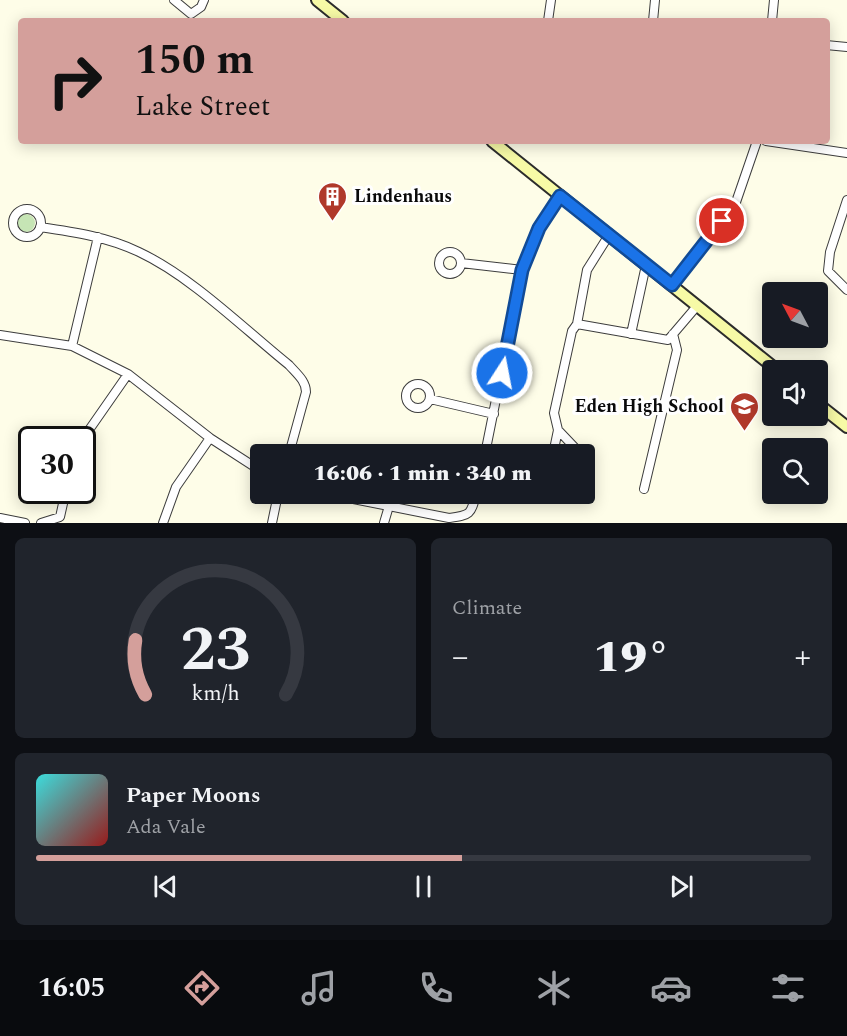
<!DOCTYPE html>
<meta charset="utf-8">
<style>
:root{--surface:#171b24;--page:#20242c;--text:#f1f3f6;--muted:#9ea1a6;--line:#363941;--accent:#d49f9b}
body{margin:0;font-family:Spectral,serif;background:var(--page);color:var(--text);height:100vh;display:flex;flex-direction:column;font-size:22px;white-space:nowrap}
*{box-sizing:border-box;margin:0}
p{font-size:20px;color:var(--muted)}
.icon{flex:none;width:33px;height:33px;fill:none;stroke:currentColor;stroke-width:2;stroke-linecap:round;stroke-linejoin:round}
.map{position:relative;height:523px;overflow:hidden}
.details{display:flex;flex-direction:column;gap:15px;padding:15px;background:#0d0f14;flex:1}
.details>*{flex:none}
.hud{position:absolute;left:18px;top:18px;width:812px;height:126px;border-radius:6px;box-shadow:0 3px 15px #0003;background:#d49f9b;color:#111;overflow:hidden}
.needle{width:39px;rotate:311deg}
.fabs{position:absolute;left:762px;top:282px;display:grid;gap:12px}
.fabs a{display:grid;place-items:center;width:66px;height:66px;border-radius:6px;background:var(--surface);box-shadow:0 3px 15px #0003;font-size:30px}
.speed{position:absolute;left:18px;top:426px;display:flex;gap:12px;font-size:30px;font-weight:700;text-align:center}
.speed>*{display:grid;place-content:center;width:78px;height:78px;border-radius:50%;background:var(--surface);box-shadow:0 3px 15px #0003;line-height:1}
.speed .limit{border:3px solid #111;border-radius:9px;background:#fff;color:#111}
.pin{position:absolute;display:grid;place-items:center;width:51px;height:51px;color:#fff;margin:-26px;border:3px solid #fff;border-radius:50%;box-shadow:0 2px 6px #0007}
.me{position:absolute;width:66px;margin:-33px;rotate:11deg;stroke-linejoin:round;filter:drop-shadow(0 0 4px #0008)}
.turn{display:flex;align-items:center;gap:21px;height:126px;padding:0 18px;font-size:27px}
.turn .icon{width:78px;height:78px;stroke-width:2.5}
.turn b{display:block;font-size:42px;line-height:51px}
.big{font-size:45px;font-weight:800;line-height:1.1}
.details .card{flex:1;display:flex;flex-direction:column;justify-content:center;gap:9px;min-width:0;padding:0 21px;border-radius:9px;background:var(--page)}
.details .dial{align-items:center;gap:0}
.dial svg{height:156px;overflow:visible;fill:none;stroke:var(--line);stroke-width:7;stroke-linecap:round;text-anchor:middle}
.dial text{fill:var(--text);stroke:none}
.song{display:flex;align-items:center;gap:18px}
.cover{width:72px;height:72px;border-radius:9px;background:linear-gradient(135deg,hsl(180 70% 55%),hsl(0 70% 35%))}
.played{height:6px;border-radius:3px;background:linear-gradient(90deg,var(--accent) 55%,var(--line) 55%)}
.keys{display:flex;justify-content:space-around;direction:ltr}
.heat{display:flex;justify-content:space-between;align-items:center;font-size:33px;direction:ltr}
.details .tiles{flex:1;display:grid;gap:15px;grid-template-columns:1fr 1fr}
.card:last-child{grid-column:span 2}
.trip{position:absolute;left:250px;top:444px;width:345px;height:60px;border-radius:6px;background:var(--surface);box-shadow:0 3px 15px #0003;font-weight:800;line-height:60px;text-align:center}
.dock{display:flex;height:96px;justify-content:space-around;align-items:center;background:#090b0e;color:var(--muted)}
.dock .icon{width:42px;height:42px}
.dock .active{color:var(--accent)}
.dock b{font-size:27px;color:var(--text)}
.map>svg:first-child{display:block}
.green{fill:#c6e5b5}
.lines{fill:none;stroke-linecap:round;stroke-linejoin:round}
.street-casing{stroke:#3d3d3d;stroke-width:10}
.secondary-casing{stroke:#2c2c2c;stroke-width:14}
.street{stroke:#fff;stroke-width:8}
.secondary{stroke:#f7faa6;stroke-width:10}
.route-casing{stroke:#114b97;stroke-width:15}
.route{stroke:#1a73e8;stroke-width:10}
.labels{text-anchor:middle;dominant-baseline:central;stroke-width:6;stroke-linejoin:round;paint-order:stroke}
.poi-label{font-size:18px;font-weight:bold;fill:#0a0a0a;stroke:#fff;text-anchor:start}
</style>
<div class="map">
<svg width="847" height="523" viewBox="0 0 847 523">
<rect width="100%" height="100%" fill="#fefde8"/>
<path class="green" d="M17 223a9 9 0 1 1 18 0a9 9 0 1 1-18 0Z"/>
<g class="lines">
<defs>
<path id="street" d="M 174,0 L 191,14 L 201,7 L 204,0
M 548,21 L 551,0
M 653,21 L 655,0
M 772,21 L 774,0
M 826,45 L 847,47
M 766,141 L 847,153
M 847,200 L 830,252 L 828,271 L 847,290
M13 223a14 14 0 1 1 28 0a14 14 0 1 1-28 0Z
M 40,227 C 74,232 108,237 139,252 C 192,277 243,328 289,365 C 297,374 306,381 306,392 L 289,454
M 609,235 L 587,270 L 577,324 L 668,340 L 697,306
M439 263a11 11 0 1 1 22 0a11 11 0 1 1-22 0Z
M 461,263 L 522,270
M 672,285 L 735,205 L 757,141
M 631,334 L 646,265
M 0,335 L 72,346 L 128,374 L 210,438 L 261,471
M 72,346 L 98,237
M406 396a12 12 0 1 1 24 0a12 12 0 1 1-24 0Z
M 430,399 L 494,414
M 558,430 L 578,451 L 577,454
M 82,440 L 128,374
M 485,454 L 522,270 L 539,228 L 560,196
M 553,454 L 558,430 L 554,413 L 572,331 L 577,324
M 644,489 L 677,350 L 673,334
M 328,494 L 449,518 C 470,515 471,515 476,494
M 545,495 L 545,494
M 0,518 L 25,523
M 41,523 L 60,517 L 66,490
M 163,523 L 176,487 L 210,438
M 272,523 L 278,494
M 384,523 L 389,506"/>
<path id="secondary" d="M 317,0 L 343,21
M 492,141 L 777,370
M 818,404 L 847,427"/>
</defs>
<use href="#street" class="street-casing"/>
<use href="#secondary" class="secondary-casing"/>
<use href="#street" class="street"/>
<use href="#secondary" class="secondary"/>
</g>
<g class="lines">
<defs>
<path id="route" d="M 502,373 L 522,270 L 539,228 L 560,196 L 672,285 L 722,221"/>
</defs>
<use href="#route" class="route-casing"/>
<use href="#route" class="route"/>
</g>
<defs>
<symbol id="building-pin" viewBox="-11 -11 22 30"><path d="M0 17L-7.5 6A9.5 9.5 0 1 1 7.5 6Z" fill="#b0392b" stroke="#fff"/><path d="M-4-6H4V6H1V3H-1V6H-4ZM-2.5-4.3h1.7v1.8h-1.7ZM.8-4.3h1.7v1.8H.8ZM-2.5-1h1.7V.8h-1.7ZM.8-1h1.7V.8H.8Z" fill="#fff"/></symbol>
<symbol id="school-pin" viewBox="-11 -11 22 30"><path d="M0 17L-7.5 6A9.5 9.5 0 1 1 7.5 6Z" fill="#b0392b" stroke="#fff"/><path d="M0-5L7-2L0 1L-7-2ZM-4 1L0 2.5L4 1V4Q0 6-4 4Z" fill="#fff"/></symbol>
</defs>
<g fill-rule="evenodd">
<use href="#building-pin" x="316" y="180" width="33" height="45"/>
<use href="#school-pin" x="728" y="390" width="33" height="45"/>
</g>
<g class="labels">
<g class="poi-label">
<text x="354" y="196">Lindenhaus</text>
<text x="724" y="406" text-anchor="end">Eden High School</text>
</g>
</g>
</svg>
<div class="fabs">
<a><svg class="needle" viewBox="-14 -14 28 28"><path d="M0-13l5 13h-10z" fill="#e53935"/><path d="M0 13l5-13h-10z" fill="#9ea1a6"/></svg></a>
<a><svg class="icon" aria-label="sound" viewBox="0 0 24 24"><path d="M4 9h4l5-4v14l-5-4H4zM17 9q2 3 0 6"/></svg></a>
<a><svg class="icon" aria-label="search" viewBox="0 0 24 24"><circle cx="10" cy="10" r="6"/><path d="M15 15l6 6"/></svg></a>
</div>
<div class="speed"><div class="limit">30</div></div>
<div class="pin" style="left:722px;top:221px;background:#d93025"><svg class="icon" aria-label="arrive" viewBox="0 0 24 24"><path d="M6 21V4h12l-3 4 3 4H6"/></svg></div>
<svg class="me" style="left:502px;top:373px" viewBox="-20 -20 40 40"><circle r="17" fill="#1a73e8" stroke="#fff" stroke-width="3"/><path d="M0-11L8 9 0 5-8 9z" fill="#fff"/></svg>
<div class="trip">16:06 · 1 min · 340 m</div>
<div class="hud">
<div class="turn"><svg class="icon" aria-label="right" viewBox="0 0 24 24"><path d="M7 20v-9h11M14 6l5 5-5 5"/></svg><div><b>150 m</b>Lake Street</div></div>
</div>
</div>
<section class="details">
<div class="tiles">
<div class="card dial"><svg viewBox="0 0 100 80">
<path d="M14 69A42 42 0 1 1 86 69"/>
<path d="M14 69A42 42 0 0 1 9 41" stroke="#d49f9b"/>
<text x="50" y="56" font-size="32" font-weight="700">23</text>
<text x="50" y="72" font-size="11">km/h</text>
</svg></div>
<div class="card"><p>Climate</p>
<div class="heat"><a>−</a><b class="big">19°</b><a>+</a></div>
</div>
<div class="card">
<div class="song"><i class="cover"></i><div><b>Paper Moons</b><p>Ada Vale</p></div></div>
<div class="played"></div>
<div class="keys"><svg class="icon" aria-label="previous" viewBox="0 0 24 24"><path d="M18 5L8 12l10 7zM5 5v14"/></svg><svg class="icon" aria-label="pause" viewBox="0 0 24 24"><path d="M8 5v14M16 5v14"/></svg><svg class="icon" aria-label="next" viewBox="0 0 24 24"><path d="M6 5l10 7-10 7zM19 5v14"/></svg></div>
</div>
</div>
</section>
<nav class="dock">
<b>16:05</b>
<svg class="icon active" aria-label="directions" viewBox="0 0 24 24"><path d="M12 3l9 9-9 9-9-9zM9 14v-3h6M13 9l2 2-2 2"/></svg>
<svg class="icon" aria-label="music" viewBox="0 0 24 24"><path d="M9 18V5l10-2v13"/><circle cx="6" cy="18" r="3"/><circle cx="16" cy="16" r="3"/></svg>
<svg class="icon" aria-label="phone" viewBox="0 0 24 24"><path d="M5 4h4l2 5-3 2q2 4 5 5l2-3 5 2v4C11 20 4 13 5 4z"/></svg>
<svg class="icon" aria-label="climate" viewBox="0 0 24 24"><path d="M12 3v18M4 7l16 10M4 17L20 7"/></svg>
<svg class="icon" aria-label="car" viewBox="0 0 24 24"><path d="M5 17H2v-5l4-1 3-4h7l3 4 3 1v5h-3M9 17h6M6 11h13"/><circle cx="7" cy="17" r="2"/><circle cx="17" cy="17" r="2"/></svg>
<svg class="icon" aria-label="filters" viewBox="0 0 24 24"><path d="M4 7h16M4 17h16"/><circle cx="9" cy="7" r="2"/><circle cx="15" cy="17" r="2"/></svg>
</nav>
